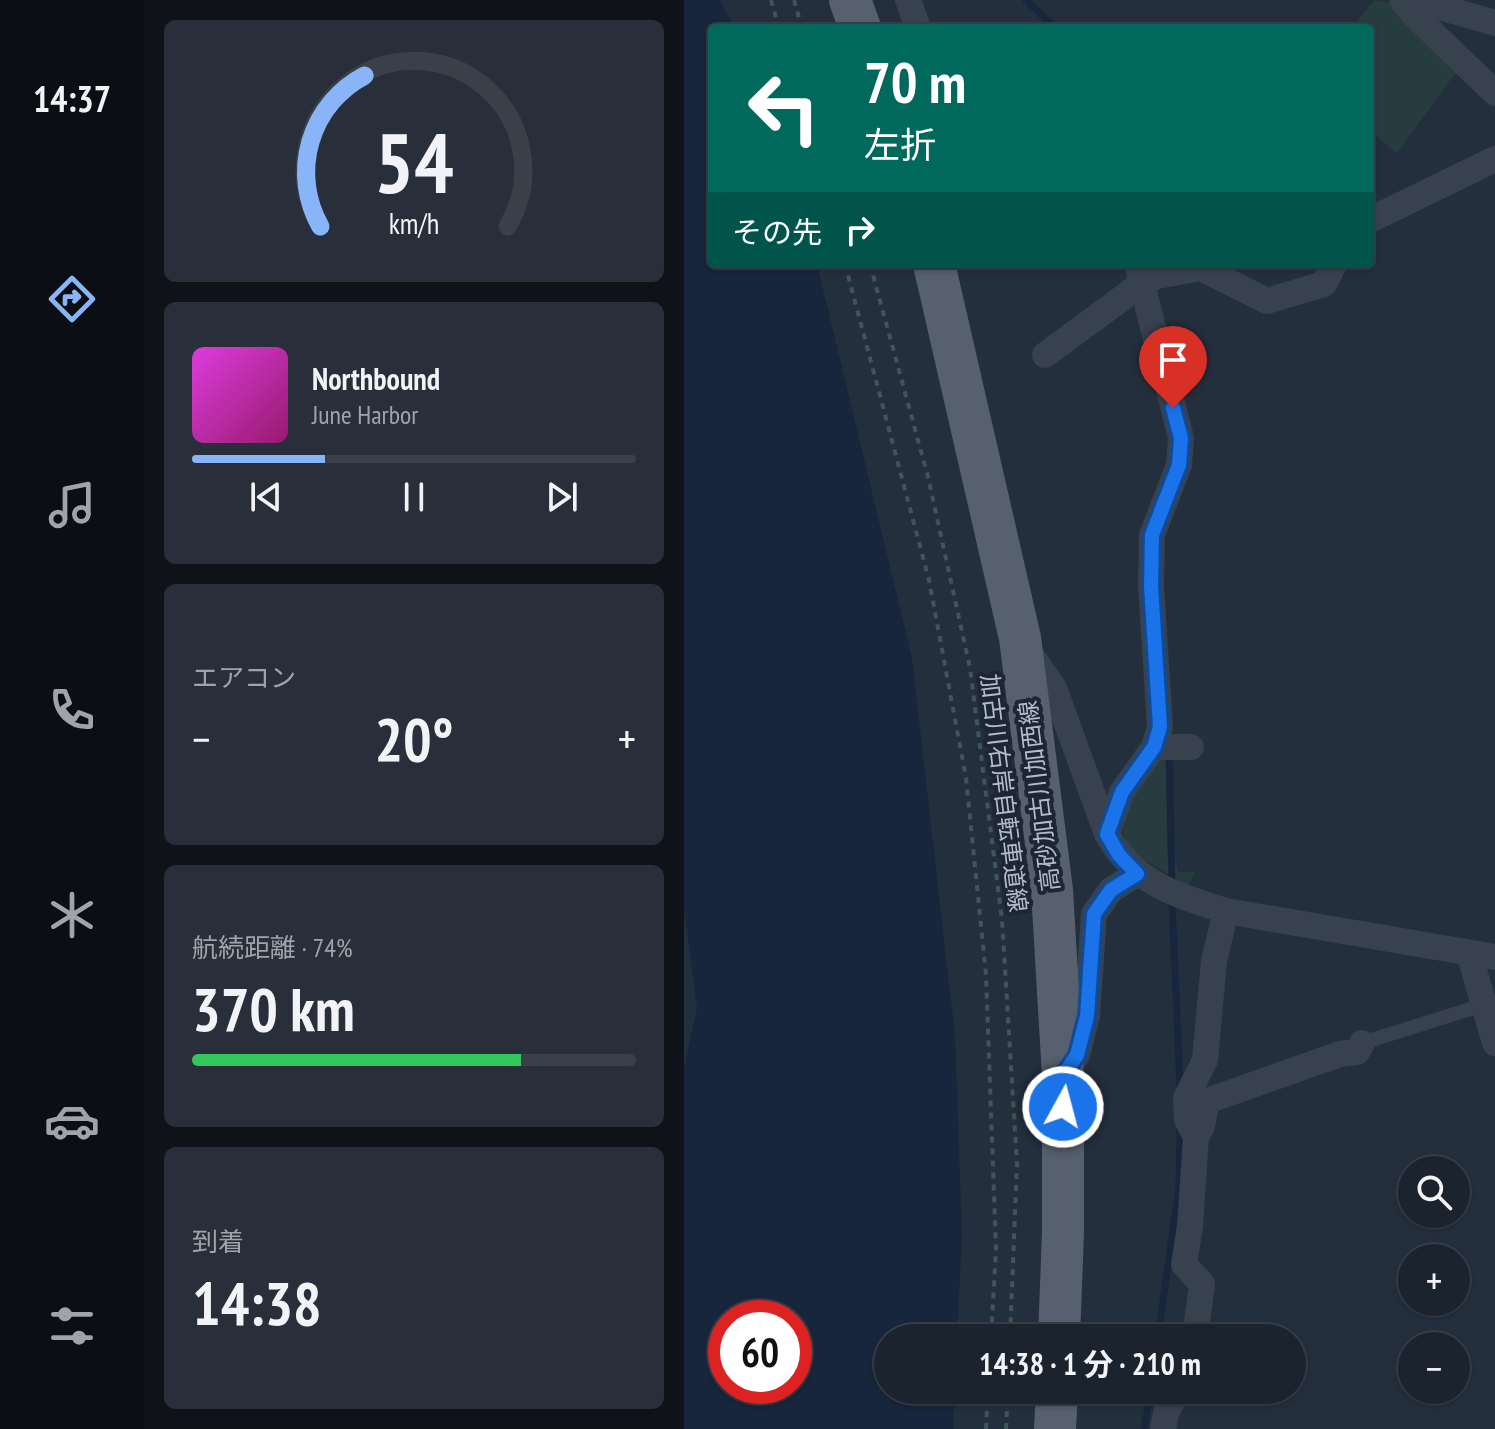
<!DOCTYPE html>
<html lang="ja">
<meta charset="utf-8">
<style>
:root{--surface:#1b232e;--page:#282f3a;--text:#f1f3f6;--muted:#a0a4aa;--line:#39404a;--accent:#8ab4f8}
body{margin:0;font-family:"PT Sans Narrow","Noto Sans JP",sans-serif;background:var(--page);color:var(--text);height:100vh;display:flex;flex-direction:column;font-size:30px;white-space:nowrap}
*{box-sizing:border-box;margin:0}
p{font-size:26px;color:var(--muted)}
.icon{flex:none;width:44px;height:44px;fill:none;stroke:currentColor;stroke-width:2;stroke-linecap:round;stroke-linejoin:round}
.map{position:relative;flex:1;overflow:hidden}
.side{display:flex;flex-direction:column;gap:20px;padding:20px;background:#0f1319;width:540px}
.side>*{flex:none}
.banner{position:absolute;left:24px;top:24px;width:666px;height:244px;border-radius:8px;box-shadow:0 2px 6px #0004,0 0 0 2px var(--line);background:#00695c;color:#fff;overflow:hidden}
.tools{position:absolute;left:714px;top:1156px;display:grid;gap:16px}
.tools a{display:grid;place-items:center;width:72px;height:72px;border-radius:50%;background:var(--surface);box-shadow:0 2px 6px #0004,0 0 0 2px var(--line);font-size:40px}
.speed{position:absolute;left:24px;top:1300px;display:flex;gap:16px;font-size:40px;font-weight:700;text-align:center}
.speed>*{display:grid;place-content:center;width:104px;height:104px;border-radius:50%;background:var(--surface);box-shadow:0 2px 6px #0004,0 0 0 2px var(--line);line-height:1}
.speed .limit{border:12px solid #d22;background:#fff;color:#111}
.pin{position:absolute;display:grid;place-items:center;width:68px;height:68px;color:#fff;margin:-82px -34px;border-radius:50% 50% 50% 0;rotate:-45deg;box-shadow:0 0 8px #0007}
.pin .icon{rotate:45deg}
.me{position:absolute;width:88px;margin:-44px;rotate:7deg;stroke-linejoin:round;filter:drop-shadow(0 0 6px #0008)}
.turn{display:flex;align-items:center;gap:28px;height:168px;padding:0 24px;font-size:36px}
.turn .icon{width:104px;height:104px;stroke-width:2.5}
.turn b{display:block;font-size:56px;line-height:68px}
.then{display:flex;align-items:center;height:76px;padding:0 24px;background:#0003;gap:16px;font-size:30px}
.big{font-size:60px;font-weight:700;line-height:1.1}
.side .card{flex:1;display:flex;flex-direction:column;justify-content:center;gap:12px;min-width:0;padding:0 28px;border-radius:12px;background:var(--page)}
.side .dial{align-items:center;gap:0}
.dial svg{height:208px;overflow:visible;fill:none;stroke:var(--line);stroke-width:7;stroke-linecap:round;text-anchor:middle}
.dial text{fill:var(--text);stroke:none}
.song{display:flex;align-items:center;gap:24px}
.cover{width:96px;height:96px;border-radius:12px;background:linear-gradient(135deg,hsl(300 70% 55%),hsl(320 70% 35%))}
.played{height:8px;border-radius:4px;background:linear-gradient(90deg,var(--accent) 30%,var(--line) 30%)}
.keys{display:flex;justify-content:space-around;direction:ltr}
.heat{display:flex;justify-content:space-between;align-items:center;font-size:44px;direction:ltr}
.charge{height:12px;border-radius:6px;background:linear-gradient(90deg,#34c759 74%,var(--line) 0)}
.trip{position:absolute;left:190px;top:1324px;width:432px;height:80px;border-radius:40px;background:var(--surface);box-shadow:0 2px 6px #0004,0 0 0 2px var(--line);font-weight:700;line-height:80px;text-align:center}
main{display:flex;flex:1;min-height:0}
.menu{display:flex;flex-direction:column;width:144px;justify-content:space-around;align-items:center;background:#0b0e12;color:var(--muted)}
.menu .icon{width:56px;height:56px}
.menu .active{color:var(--accent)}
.menu b{font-size:36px;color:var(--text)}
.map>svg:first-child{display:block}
.green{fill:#263c3f}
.water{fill:#17263c;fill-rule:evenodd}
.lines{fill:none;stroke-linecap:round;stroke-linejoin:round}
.stream{stroke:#17263c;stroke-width:7}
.path{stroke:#3f5557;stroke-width:4;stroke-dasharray:6 6;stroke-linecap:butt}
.service{stroke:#38414e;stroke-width:14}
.minor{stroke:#38414e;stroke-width:26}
.primary{stroke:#56606e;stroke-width:42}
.route-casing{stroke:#114b97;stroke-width:20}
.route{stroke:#1a73e8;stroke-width:14}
.labels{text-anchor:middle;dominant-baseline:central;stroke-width:8;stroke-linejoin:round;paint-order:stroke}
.street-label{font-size:24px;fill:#b4bcc9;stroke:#1d2633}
</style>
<main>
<nav class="menu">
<b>14:37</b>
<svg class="icon active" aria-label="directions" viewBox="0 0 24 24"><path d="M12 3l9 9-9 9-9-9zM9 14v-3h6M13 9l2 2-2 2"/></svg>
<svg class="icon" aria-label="music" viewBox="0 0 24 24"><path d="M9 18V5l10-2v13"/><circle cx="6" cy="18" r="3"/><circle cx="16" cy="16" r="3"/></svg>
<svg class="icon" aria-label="phone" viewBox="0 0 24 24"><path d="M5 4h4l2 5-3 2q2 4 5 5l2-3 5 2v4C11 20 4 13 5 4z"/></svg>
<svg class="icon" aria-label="climate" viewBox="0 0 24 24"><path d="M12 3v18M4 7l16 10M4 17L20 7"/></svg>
<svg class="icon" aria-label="car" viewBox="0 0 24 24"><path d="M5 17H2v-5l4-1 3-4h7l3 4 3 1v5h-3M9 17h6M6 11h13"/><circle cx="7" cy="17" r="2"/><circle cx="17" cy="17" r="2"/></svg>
<svg class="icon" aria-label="filters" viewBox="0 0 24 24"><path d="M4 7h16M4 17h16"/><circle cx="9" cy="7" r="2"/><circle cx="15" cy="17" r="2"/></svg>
</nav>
<section class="side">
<div class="card dial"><svg viewBox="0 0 100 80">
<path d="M14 69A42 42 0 1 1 86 69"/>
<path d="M14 69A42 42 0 0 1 31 11" stroke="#8ab4f8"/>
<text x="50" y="56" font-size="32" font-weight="700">54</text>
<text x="50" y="72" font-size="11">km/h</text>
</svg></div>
<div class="card">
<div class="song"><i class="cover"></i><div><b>Northbound</b><p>June Harbor</p></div></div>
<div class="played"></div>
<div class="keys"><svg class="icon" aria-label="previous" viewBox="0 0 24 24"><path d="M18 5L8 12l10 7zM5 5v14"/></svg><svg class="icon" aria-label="pause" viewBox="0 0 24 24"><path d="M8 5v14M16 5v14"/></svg><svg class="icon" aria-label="next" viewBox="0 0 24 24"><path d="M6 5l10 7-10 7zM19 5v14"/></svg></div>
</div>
<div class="card"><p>エアコン</p>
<div class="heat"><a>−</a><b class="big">20°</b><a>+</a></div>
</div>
<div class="card"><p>航続距離 · 74%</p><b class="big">370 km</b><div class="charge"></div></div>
<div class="card"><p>到着</p><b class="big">14:38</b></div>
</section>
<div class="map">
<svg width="811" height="1429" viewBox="0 0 811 1429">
<rect width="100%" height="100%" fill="#242f3e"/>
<path class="green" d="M 690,0 L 709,4 L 778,64 L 713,153 L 686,131 L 686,28 L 668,28 Z
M 482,755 L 484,859 L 492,863 L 494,872 L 511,872 L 504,886 L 450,853 L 442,842 L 438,827 L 452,779 Z"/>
<path class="water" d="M 0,0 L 36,0 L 48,23 L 62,28 L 28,28 L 28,264 L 133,264 L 228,658 L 271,1036 L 278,1234 L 273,1338 L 204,1338 L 204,1390 L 271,1390 L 269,1429 L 0,1429 L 0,1066 L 13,1008 L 0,908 ZM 42,1318 L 110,1318 L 110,1386 L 42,1386 Z"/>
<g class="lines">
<path class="stream" d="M 342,0 L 371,28
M 485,752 L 488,884
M 488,900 L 496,1087
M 474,1338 L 495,1186 L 496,1128
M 460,1429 L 467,1390"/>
<path class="path" d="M 87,0 L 95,28
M 110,0 L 118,28
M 161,264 L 245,580 L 282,778 L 302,975 L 312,1249 L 307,1338
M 186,264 L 244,477 L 286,668 L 318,920 L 333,1163 L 326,1338
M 302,1429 L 304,1390
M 322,1429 L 324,1390"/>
<path class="service" d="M 678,1043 L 799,1005"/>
<path class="minor" d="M 224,0 L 234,28
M 718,0 L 730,15 L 811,93
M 731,0 L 811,23
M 686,220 L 811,159
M 453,264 L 497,438 L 495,465 L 468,535 L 467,586 L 476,727 L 470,747
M 517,268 L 583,301 L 640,284 L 650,264
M 361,355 L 460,282 L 473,276 L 517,268 L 520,264
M 342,648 L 370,688 L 423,834 C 451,884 490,894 542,911 L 811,957
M 423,834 L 438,792 L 470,747 L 507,747
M 785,953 L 811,1043
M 383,1069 L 393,1055 L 403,1016 L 410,914 L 427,890 L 453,874
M 512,1137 L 518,1126 L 523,1101 L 656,1054 L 673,1052 L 678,1043
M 511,1338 L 518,1284 L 500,1264 L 506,1226 L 512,1137 L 503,1120 L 502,1098 L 521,1060 L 530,961 L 542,911
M 479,1429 L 482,1413 L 494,1390"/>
<path class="primary" d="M 166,0 L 176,28
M 250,264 L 336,638 L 368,890 L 379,1076 L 379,1232 L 375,1338
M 371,1429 L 373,1390"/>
</g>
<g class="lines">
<defs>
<path id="route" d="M 379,1107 L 379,1076 L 393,1055 L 403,1016 L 410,914 L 427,890 L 453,874 L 435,855 L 423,834 L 438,792 L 470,747 L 476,727 L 467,586 L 468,535 L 495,465 L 497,438 L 489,408"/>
</defs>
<use href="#route" class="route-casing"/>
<use href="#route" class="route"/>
</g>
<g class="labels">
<g class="street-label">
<text transform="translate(320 793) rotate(83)">加古川右岸自転車道線</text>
<text transform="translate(355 796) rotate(-97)">高砂加古川加西線</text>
</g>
</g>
</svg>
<div class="tools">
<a><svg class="icon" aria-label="search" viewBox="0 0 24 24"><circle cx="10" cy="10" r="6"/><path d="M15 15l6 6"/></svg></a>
<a>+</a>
<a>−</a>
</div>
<div class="speed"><div class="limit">60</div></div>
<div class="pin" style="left:489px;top:408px;background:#d93025"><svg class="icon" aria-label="arrive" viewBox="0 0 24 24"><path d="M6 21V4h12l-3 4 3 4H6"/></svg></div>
<svg class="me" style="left:379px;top:1107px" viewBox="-20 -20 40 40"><circle r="17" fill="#1a73e8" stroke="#fff" stroke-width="3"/><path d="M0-11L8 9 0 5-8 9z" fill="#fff"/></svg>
<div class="trip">14:38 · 1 分 · 210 m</div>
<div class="banner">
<div class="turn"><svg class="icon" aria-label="left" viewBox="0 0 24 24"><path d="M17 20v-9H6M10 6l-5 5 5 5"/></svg><div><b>70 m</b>左折</div></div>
<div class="then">その先<svg class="icon" aria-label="right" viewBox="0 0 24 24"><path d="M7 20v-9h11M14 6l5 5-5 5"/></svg></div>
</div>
</div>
</main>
